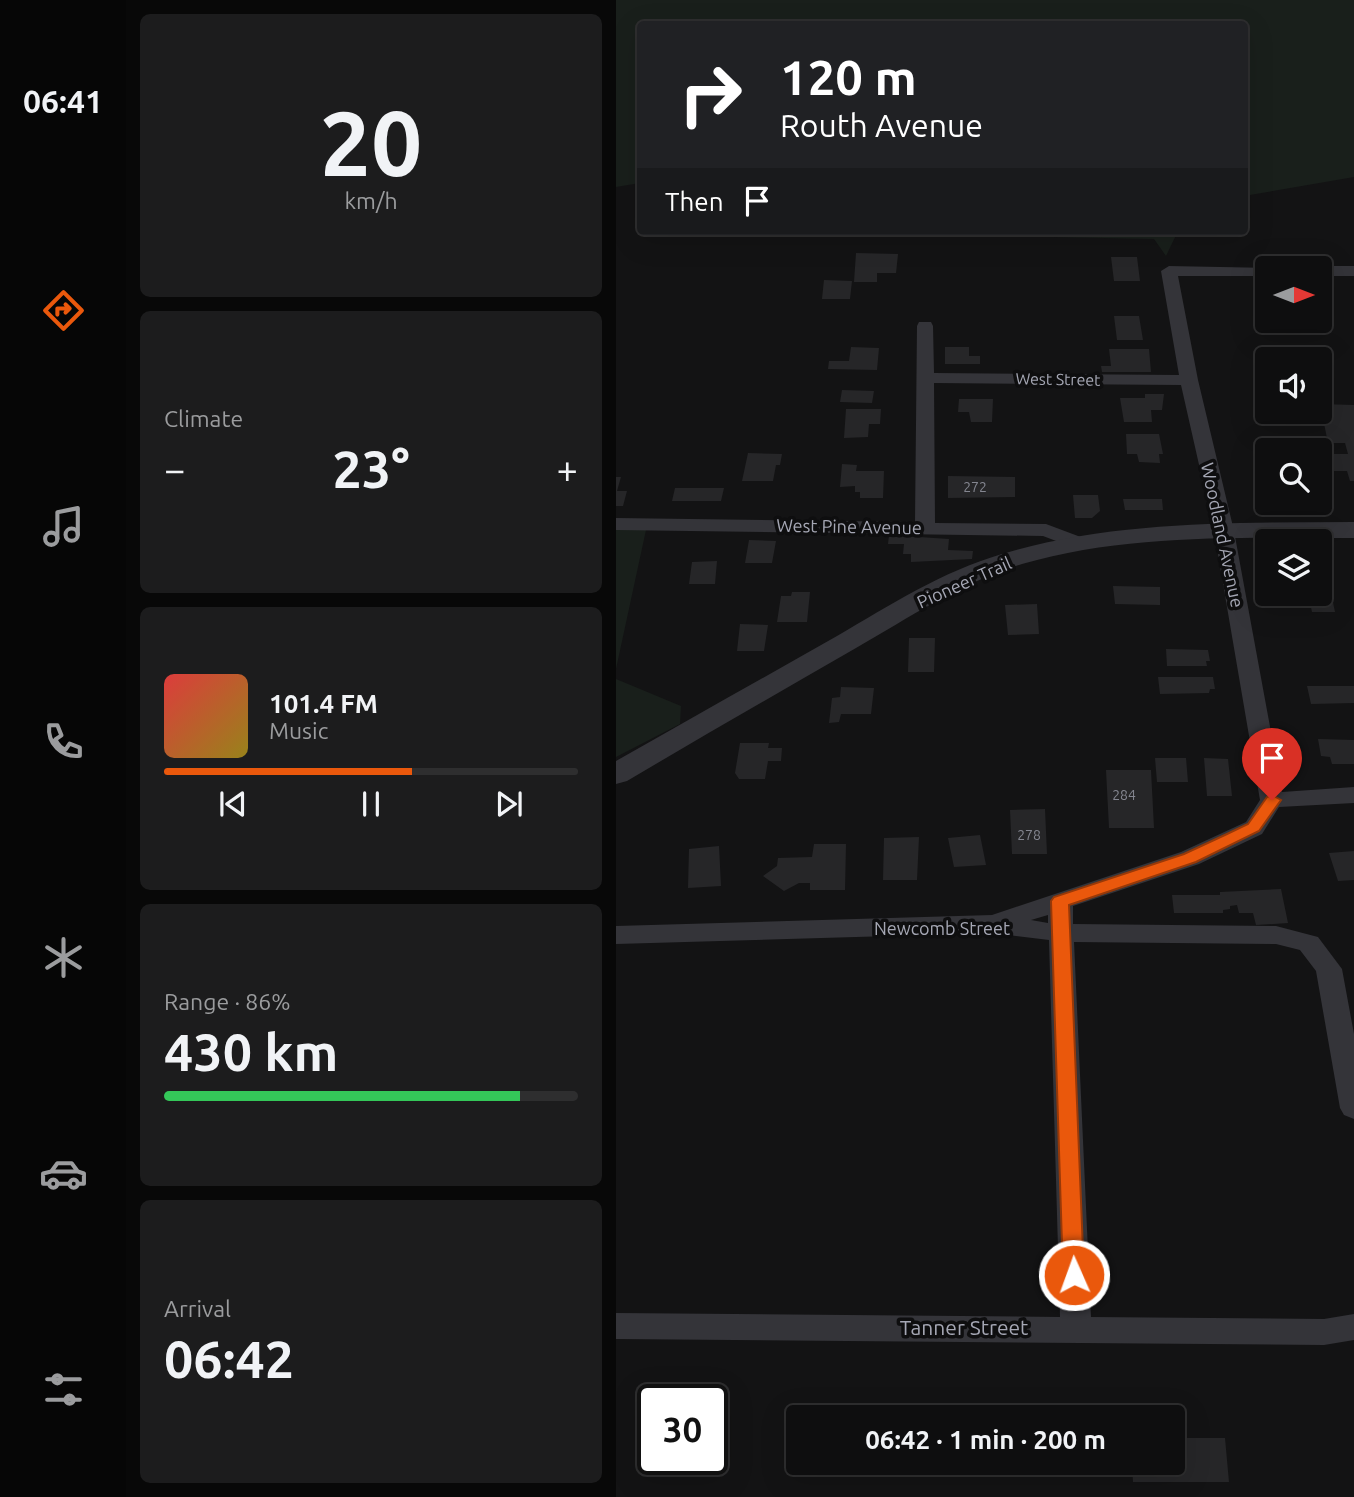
<!DOCTYPE html>
<meta charset="utf-8">
<style>
:root{--surface:#0e0e0f;--page:#1c1c1d;--text:#f1f3f6;--muted:#9b9c9e;--line:#2e2e2f;--accent:#ea580c}
body{margin:0;font-family:Ubuntu,sans-serif;background:var(--page);color:var(--text);height:100vh;display:flex;flex-direction:column;font-size:26px;white-space:nowrap}
*{box-sizing:border-box;margin:0}
p{font-size:23px;color:var(--muted)}
.icon{flex:none;width:38px;height:38px;fill:none;stroke:currentColor;stroke-width:2;stroke-linecap:round;stroke-linejoin:round}
.map{position:relative;flex:1;overflow:hidden}
.sheet{display:flex;flex-direction:column;gap:14px;padding:14px;background:#080808;width:490px}
.sheet>*{flex:none}
.banner{position:absolute;left:21px;top:21px;width:611px;height:214px;border-radius:7px;box-shadow:0 7px 28px #0002,0 0 0 2px var(--line);background:#202124;color:#fff;overflow:hidden}
.needle{width:46px;rotate:90deg}
.fabs{position:absolute;left:639px;top:256px;display:grid;gap:14px}
.fabs a{display:grid;place-items:center;width:77px;height:77px;border-radius:7px;background:var(--surface);box-shadow:0 7px 28px #0002,0 0 0 2px var(--line);font-size:35px}
.speed{position:absolute;left:21px;top:1384px;display:flex;gap:14px;font-size:35px;font-weight:700;text-align:center}
.speed>*{display:grid;place-content:center;width:91px;height:91px;border-radius:50%;background:var(--surface);box-shadow:0 7px 28px #0002,0 0 0 2px var(--line);line-height:1}
.speed .limit{border:4px solid #111;border-radius:10px;background:#fff;color:#111}
.pin{position:absolute;display:grid;place-items:center;width:60px;height:60px;color:#fff;margin:-72px -30px;border-radius:50% 50% 50% 0;rotate:-45deg;box-shadow:0 0 7px #0007}
.pin .icon{rotate:45deg}
.me{position:absolute;width:77px;margin:-38px;rotate:358deg;stroke-linejoin:round;filter:drop-shadow(0 0 5px #0008)}
.turn{display:flex;align-items:center;gap:24px;height:147px;padding:0 28px;font-size:32px}
.turn .icon{width:91px;height:91px;stroke-width:2.5}
.turn b{display:block;font-size:49px;line-height:60px}
.then{display:flex;align-items:center;height:66px;padding:0 28px;background:#0003;gap:14px;font-size:26px}
.big{font-size:52px;font-weight:700;line-height:1.1}
.sheet .card{flex:1;display:flex;flex-direction:column;justify-content:center;gap:10px;min-width:0;padding:0 24px;border-radius:10px;background:var(--page)}
.sheet .dial{align-items:center;gap:0}
.dial b{font-size:91px;line-height:1}
.song{display:flex;align-items:center;gap:21px}
.cover{width:84px;height:84px;border-radius:10px;background:linear-gradient(135deg,hsl(0 70% 55%),hsl(50 70% 35%))}
.played{height:7px;border-radius:4px;background:linear-gradient(90deg,var(--accent) 60%,var(--line) 60%)}
.keys{display:flex;justify-content:space-around;direction:ltr}
.heat{display:flex;justify-content:space-between;align-items:center;font-size:38px;direction:ltr}
.charge{height:10px;border-radius:5px;background:linear-gradient(90deg,#34c759 86%,var(--line) 0)}
.trip{position:absolute;left:170px;top:1405px;width:399px;height:70px;border-radius:7px;background:var(--surface);box-shadow:0 7px 28px #0002,0 0 0 2px var(--line);font-weight:700;line-height:70px;text-align:center}
main{display:flex;flex:1;min-height:0}
.dock{display:flex;flex-direction:column;width:126px;justify-content:space-around;align-items:center;background:#060606;color:var(--muted)}
.dock .icon{width:49px;height:49px}
.dock .current{color:var(--accent)}
.dock b{font-size:32px;color:var(--text)}
.map>svg:first-child{display:block}
.green{fill:#191f1b}
.building{fill:#262628}
.lines{fill:none;stroke-linecap:round;stroke-linejoin:round}
.minor{fill:#343439;fill-rule:evenodd}
.tertiary{fill:#343439;fill-rule:evenodd}
.route{fill:#ea580c;stroke:#983908;stroke-width:2}
.labels{text-anchor:middle;dominant-baseline:central;stroke-width:7;stroke-linejoin:round;paint-order:stroke}
.number-label{font-size:14px;fill:#848690}
.far-street-label{font-size:16px;fill:#a5a7b4;stroke:#0e0e0f}
.street-label{font-size:18px;fill:#a5a7b4;stroke:#0e0e0f}
.near-street-label{font-size:21px;fill:#a5a7b4;stroke:#0e0e0f}
</style>
<main>
<nav class="dock">
<b>06:41</b>
<svg class="icon current" aria-label="directions" viewBox="0 0 24 24"><path d="M12 3l9 9-9 9-9-9zM9 14v-3h6M13 9l2 2-2 2"/></svg>
<svg class="icon" aria-label="music" viewBox="0 0 24 24"><path d="M9 18V5l10-2v13"/><circle cx="6" cy="18" r="3"/><circle cx="16" cy="16" r="3"/></svg>
<svg class="icon" aria-label="phone" viewBox="0 0 24 24"><path d="M5 4h4l2 5-3 2q2 4 5 5l2-3 5 2v4C11 20 4 13 5 4z"/></svg>
<svg class="icon" aria-label="climate" viewBox="0 0 24 24"><path d="M12 3v18M4 7l16 10M4 17L20 7"/></svg>
<svg class="icon" aria-label="car" viewBox="0 0 24 24"><path d="M5 17H2v-5l4-1 3-4h7l3 4 3 1v5h-3M9 17h6M6 11h13"/><circle cx="7" cy="17" r="2"/><circle cx="17" cy="17" r="2"/></svg>
<svg class="icon" aria-label="filters" viewBox="0 0 24 24"><path d="M4 7h16M4 17h16"/><circle cx="9" cy="7" r="2"/><circle cx="15" cy="17" r="2"/></svg>
</nav>
<section class="sheet">
<div class="card dial"><b>20</b><p>km/h</p></div>
<div class="card"><p>Climate</p>
<div class="heat"><a>−</a><b class="big">23°</b><a>+</a></div>
</div>
<div class="card">
<div class="song"><i class="cover"></i><div><b>101.4 FM</b><p>Music</p></div></div>
<div class="played"></div>
<div class="keys"><svg class="icon" aria-label="previous" viewBox="0 0 24 24"><path d="M18 5L8 12l10 7zM5 5v14"/></svg><svg class="icon" aria-label="pause" viewBox="0 0 24 24"><path d="M8 5v14M16 5v14"/></svg><svg class="icon" aria-label="next" viewBox="0 0 24 24"><path d="M6 5l10 7-10 7zM19 5v14"/></svg></div>
</div>
<div class="card"><p>Range · 86%</p><b class="big">430 km</b><div class="charge"></div></div>
<div class="card"><p>Arrival</p><b class="big">06:42</b></div>
</section>
<div class="map">
<svg width="738" height="1497" viewBox="0 0 738 1497">
<rect width="100%" height="100%" fill="#131314"/>
<path class="green" d="M 0,0 L 738,0 L 738,177 L 628,196 L 628,24 L 24,24 L 24,183 L 0,187 Z
M 389,231 L 562,231 L 550,256 L 538,239 L 389,236 Z
M 0,530 L 30,530 L 0,669 Z
M 0,679 L 65,706 L 64,724 L 0,757 Z"/>
<path class="building" d="M 240,253 L 282,254 L 280,273 L 261,273 L 261,282 L 238,282 Z
M 495,257 L 521,257 L 524,281 L 498,281 Z
M 208,280 L 236,281 L 234,299 L 206,299 Z
M 498,316 L 523,316 L 527,340 L 501,340 Z
M 235,347 L 263,348 L 261,370 L 212,369 L 213,361 L 233,361 Z
M 329,347 L 353,347 L 353,356 L 364,356 L 364,364 L 329,364 Z
M 493,349 L 533,349 L 535,372 L 486,372 L 485,366 L 495,366 Z
M 226,390 L 258,391 L 256,403 L 224,402 Z
M 529,394 L 548,394 L 546,410 L 535,410 L 536,422 L 508,422 L 504,398 L 529,398 Z
M 343,399 L 377,399 L 376,422 L 355,422 L 353,412 L 342,412 Z
M 704,404 L 738,405 L 738,481 L 734,481 L 731,471 L 704,471 L 704,454 L 732,454 L 729,443 L 712,443 Z
M 230,409 L 265,409 L 264,424 L 253,424 L 252,437 L 228,438 Z
M 510,434 L 543,434 L 547,454 L 543,454 L 544,463 L 523,462 L 521,454 L 511,454 Z
M 132,453 L 166,454 L 164,465 L 160,465 L 157,481 L 126,481 Z
M 226,464 L 241,465 L 240,471 L 268,471 L 267,498 L 244,498 L 244,492 L 239,492 L 239,486 L 224,487 Z
M 332,476 L 399,477 L 399,497 L 332,498 Z
M 0,477 L 5,477 L 1,491 L 11,491 L 7,506 L 0,506 Z
M 59,488 L 108,488 L 105,501 L 56,501 Z
M 457,495 L 482,495 L 484,511 L 476,518 L 459,518 Z
M 507,499 L 546,499 L 547,510 L 509,510 Z
M 273,535 L 333,539 L 332,550 L 357,551 L 356,559 L 295,562 L 295,554 L 287,554 L 288,544 L 272,544 Z
M 133,540 L 160,541 L 156,563 L 129,563 Z
M 101,561 L 99,584 L 73,584 L 76,562 Z
M 704,583 L 713,583 L 719,612 L 696,612 L 692,593 L 704,593 Z
M 497,586 L 544,587 L 544,605 L 499,604 Z
M 176,592 L 194,592 L 191,622 L 161,622 L 165,596 L 175,596 Z
M 421,604 L 423,634 L 392,635 L 389,605 Z
M 124,624 L 152,625 L 148,651 L 121,651 Z
M 293,638 L 319,638 L 318,672 L 292,672 Z
M 550,649 L 592,650 L 594,661 L 590,661 L 591,666 L 551,666 Z
M 542,677 L 597,677 L 599,689 L 594,689 L 593,693 L 544,694 Z
M 691,686 L 738,686 L 738,703 L 695,704 Z
M 225,687 L 258,688 L 255,714 L 225,714 L 223,722 L 213,723 L 216,698 L 224,697 Z
M 702,739 L 738,740 L 738,764 L 716,764 L 714,757 L 705,756 Z
M 124,743 L 153,743 L 152,748 L 166,748 L 165,761 L 152,761 L 149,779 L 123,779 L 119,773 Z
M 539,758 L 570,758 L 572,782 L 541,782 Z
M 588,758 L 612,759 L 616,796 L 591,796 Z
M 490,770 L 535,770 L 538,828 L 493,828 Z
M 429,809 L 431,854 L 396,854 L 394,810 Z
M 364,835 L 370,865 L 338,867 L 332,838 Z
M 303,837 L 301,880 L 267,880 L 268,838 Z
M 198,844 L 230,844 L 229,890 L 194,890 L 194,883 L 183,883 L 168,891 L 147,876 L 161,866 L 162,858 L 196,857 Z
M 103,846 L 105,886 L 72,888 L 73,849 Z
M 738,851 L 738,880 L 722,881 L 713,853 Z
M 665,889 L 672,923 L 640,925 L 637,913 L 623,913 L 621,905 L 614,906 L 614,909 L 607,910 L 607,913 L 558,913 L 556,895 L 604,895 L 604,892 Z
M 556,1438 L 609,1438 L 613,1482 L 517,1482 L 516,1463 L 556,1463 Z"/>
<g class="lines">
<path class="minor" d="M 553,266 L 657,268 L 651,268 L 651,276 L 562,276 L 582,380 L 618,531 L 666,792 L 738,787 L 738,803 L 663,807 L 646,834 L 583,864 L 457,906 L 457,924 L 660,926 L 702,937 L 726,969 L 738,1034 L 738,1119 L 728,1115 L 724,1108 L 700,971 L 684,950 L 660,944 L 458,942 L 475,1317 L 708,1319 L 738,1314 L 738,1340 L 708,1345 L 0,1339 L 0,1313 L 444,1317 L 433,940 L 376,933 L 0,944 L 0,926 L 376,915 L 565,852 L 630,822 L 644,800 L 598,531 L 565,385 L 318,383 L 319,523 L 430,524 L 470,539 L 473,543 L 470,547 L 456,547 L 427,536 L 0,530 L 0,518 L 299,522 L 301,326 L 303,322 L 315,322 L 317,326 L 318,373 L 563,375 L 545,271 ZM 432,915 L 432,923 L 415,920 Z
M 704,266 L 738,266 L 738,276 L 704,276 L 704,268 L 698,268 Z"/>
<path class="tertiary" d="M 738,522 L 738,538 C 628,538 513,533 406,564 C 346,582 294,617 240,648 C 164,692 87,736 11,781 L 0,784 L 0,761 C 74,719 147,678 221,636 C 274,605 327,571 386,554 C 501,520 620,523 738,522 Z"/>
</g>
<path class="route" d="M 656,795 L 665,800 L 643,831 L 580,862 L 453,905 L 468,1275 L 465,1281 L 458,1284 L 451,1281 L 447,1275 L 435,901 L 438,897 L 568,854 L 611,834 L 632,824 L 651,797 Z"/>
<g class="labels">
<g class="number-label">
<text x="359" y="487">272</text>
<text x="508" y="795">284</text>
<text x="413" y="835">278</text>
</g>
<g class="far-street-label">
<text transform="translate(442 379) rotate(1)">West Street</text>
</g>
<g class="street-label">
<text transform="translate(233 526) rotate(1)">West Pine Avenue</text>
<text transform="translate(607 535) rotate(78)">Woodland Avenue</text>
<text transform="translate(348 582) rotate(-24)">Pioneer Trail</text>
<text x="326" y="928">Newcomb Street</text>
</g>
<g class="near-street-label">
<text x="348" y="1327">Tanner Street</text>
</g>
</g>
</svg>
<div class="fabs">
<a><svg class="needle" viewBox="-14 -14 28 28"><path d="M0-13l5 13h-10z" fill="#e53935"/><path d="M0 13l5-13h-10z" fill="#9b9c9e"/></svg></a>
<a><svg class="icon" aria-label="sound" viewBox="0 0 24 24"><path d="M4 9h4l5-4v14l-5-4H4zM17 9q2 3 0 6"/></svg></a>
<a><svg class="icon" aria-label="search" viewBox="0 0 24 24"><circle cx="10" cy="10" r="6"/><path d="M15 15l6 6"/></svg></a>
<a><svg class="icon" aria-label="layers" viewBox="0 0 24 24"><path d="M12 4l9 5-9 5-9-5zM3 14l9 5 9-5"/></svg></a>
</div>
<div class="speed"><div class="limit">30</div></div>
<div class="pin" style="left:656px;top:800px;background:#d93025"><svg class="icon" aria-label="arrive" viewBox="0 0 24 24"><path d="M6 21V4h12l-3 4 3 4H6"/></svg></div>
<svg class="me" style="left:458px;top:1275px" viewBox="-20 -20 40 40"><circle r="17" fill="#ea580c" stroke="#fff" stroke-width="3"/><path d="M0-11L8 9 0 5-8 9z" fill="#fff"/></svg>
<div class="trip">06:42 · 1 min · 200 m</div>
<div class="banner">
<div class="turn"><svg class="icon" aria-label="right" viewBox="0 0 24 24"><path d="M7 20v-9h11M14 6l5 5-5 5"/></svg><div><b>120 m</b>Routh Avenue</div></div>
<div class="then">Then<svg class="icon" aria-label="arrive" viewBox="0 0 24 24"><path d="M6 21V4h12l-3 4 3 4H6"/></svg></div>
</div>
</div>
</main>
